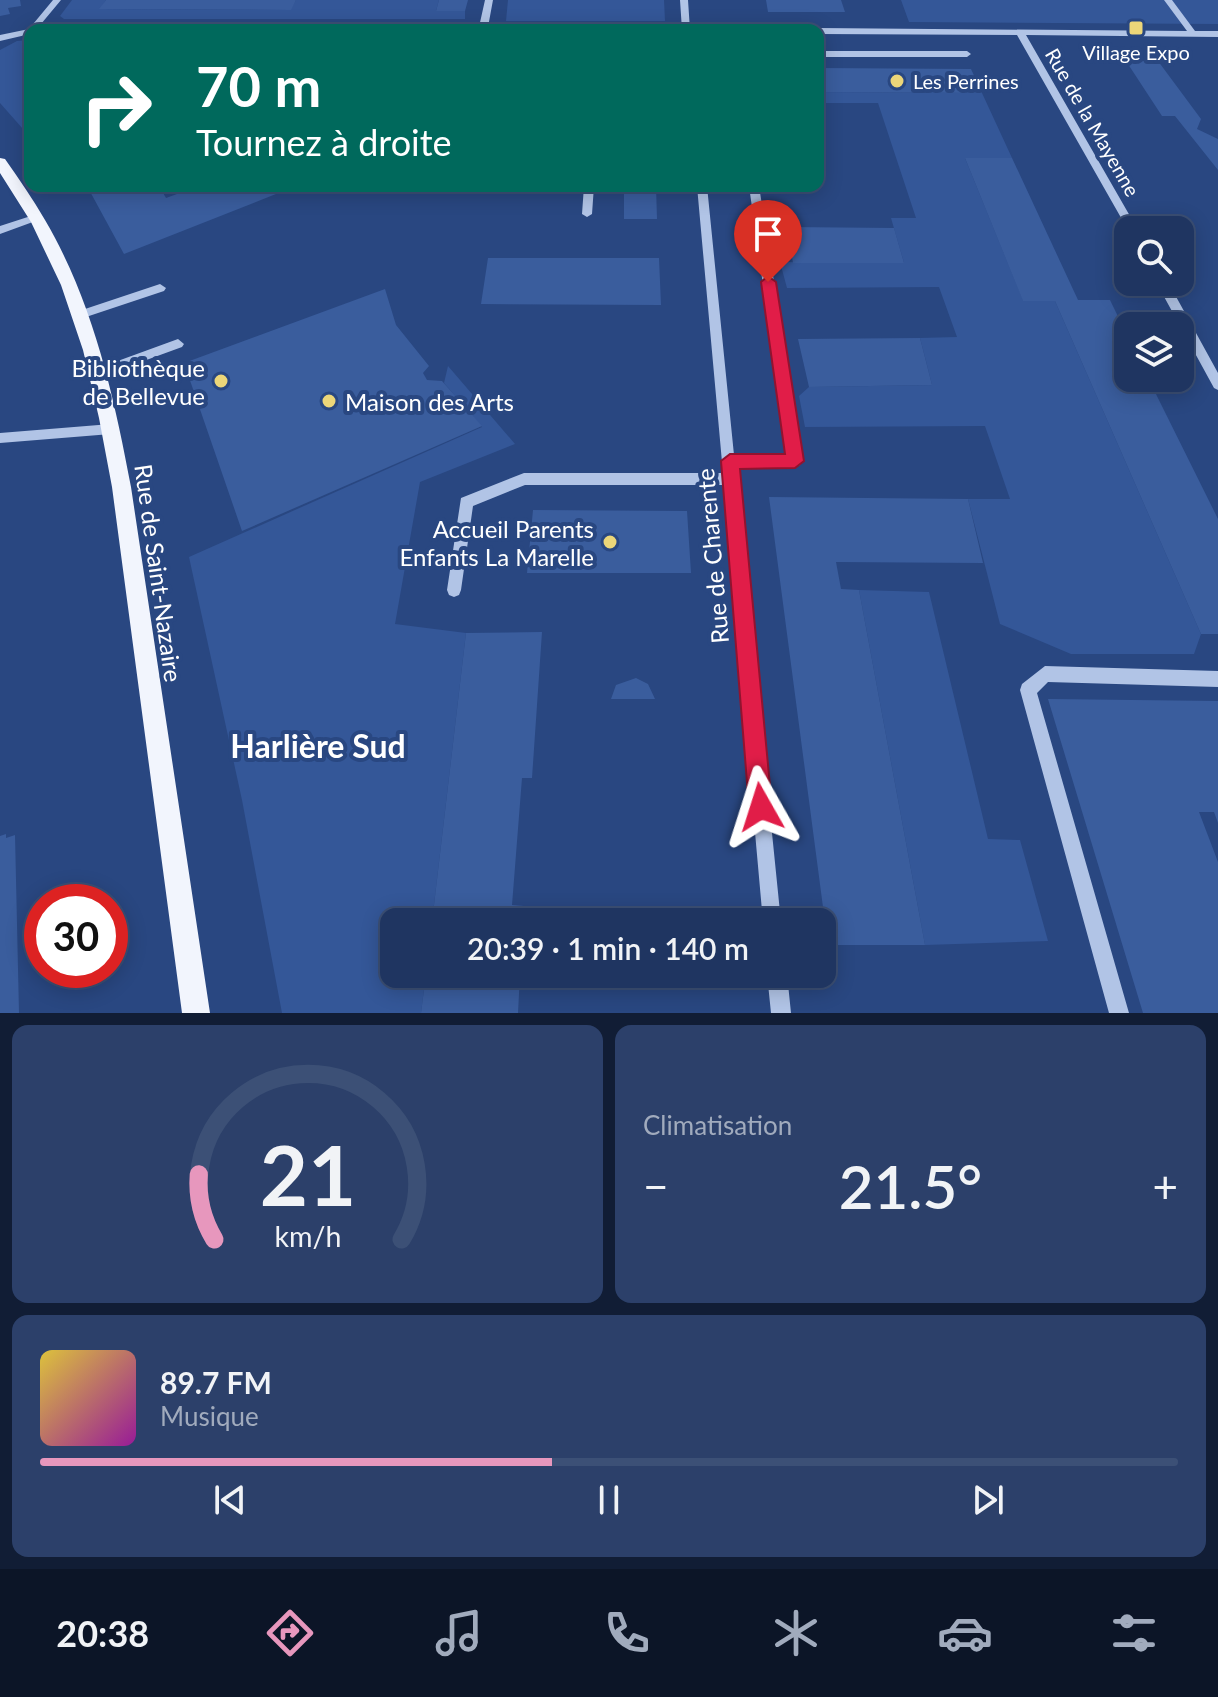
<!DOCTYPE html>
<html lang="fr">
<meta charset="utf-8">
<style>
:root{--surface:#1f3561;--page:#2c406a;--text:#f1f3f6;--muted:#a1abbd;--line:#3c5076;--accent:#e797bd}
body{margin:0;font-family:Lato,sans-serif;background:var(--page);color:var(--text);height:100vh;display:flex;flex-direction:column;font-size:30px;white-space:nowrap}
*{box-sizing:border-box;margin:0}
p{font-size:26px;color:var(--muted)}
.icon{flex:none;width:44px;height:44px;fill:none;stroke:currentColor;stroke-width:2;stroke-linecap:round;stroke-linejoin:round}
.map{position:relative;height:1013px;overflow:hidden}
.side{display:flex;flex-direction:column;gap:12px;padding:12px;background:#111d35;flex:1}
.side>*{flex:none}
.top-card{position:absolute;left:24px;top:24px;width:800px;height:168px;border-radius:16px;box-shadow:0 4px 20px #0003,0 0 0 2px var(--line);background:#00695c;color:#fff;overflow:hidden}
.fabs{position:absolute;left:1114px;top:216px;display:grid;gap:16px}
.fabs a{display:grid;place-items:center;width:80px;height:80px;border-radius:16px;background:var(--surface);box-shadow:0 4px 20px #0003,0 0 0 2px var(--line);font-size:40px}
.speed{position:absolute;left:24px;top:884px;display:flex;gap:16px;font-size:40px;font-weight:700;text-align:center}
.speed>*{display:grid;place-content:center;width:104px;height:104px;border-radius:50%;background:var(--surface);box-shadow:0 4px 20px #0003,0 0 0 2px var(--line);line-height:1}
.speed .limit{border:12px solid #d22;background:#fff;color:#111}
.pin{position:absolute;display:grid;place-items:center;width:68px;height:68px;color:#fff;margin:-82px -34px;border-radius:50% 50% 50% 0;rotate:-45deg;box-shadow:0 0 8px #0007}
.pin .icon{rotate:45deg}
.me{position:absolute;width:88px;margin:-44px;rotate:354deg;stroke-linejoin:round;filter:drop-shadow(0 0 6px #0008)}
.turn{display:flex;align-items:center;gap:28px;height:168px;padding:0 40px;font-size:36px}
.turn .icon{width:104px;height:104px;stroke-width:2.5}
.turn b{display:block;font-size:56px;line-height:68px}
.big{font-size:60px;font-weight:600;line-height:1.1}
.side .card{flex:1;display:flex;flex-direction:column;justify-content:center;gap:12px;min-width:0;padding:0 28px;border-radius:16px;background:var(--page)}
.side .dial{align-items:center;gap:0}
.dial svg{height:208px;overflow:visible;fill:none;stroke:var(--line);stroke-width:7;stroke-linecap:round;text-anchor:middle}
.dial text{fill:var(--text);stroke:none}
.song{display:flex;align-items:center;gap:24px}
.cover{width:96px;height:96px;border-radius:12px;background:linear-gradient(135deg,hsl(50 70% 55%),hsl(300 70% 35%))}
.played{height:8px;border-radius:4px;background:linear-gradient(90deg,var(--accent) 45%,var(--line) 45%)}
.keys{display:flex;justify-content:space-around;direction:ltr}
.heat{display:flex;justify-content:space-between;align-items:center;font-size:44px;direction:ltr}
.side .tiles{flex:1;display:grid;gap:12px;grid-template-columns:1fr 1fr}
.card:last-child{grid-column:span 2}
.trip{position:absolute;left:380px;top:908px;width:456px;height:80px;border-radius:16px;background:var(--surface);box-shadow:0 4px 20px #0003,0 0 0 2px var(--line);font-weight:600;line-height:80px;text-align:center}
.dock{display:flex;height:128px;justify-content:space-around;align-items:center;background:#0c1527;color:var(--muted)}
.dock .icon{width:56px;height:56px}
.dock .on{color:var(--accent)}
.dock b{font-size:36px;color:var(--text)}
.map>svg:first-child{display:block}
.green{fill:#345798}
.building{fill:#3a5d9d}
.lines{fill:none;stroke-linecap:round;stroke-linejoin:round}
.minor{fill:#b1c4e6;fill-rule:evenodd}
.major{fill:#f2f5fd;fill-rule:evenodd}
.route{fill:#e11d48;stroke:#92132f;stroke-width:2}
.poi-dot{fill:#ecd679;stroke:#294781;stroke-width:3}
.labels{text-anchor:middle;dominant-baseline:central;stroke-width:8;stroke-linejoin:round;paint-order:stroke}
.far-poi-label{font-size:20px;fill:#fff;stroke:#294781}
.far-street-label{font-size:20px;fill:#fff;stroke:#294781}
.poi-label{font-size:24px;fill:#fff;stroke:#294781;text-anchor:end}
.street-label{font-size:24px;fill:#fff;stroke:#294781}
.district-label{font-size:32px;font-weight:bold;fill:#fff;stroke:#294781}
</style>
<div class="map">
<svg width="1218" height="1013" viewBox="0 0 1218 1013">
<rect width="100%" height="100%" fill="#294781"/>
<path class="green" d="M 72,0 L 106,0 L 100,9 L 290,10 L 296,0 L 439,0 L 436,11 L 465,11 L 465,19 L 64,19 L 60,16 Z
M 508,0 L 664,0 L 665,21 L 506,21 Z
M 901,0 L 1218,0 L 1218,24 L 909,22 Z
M 30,40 L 30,137 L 0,103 L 0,50 L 17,41 Z
M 818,92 L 982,93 L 1012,158 L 965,158 L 1023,300 L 1055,301 L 1201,634 L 1194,654 L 1071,654 L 1000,624 L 968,499 L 1010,499 L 985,426 L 805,427 L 799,396 L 809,387 L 932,385 L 920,338 L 957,337 L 939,287 L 787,288 L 780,262 L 904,263 L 891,218 L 916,218 L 878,103 L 818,103 Z
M 448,366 L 515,444 L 420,482 L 395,624 L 466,633 L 432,922 L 394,922 L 394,974 L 426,974 L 421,1013 L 282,1013 L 242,800 L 189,557 L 482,427 L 444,383 Z
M 859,590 L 929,592 L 988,839 L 1020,840 L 1048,941 L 925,945 Z"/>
<path class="building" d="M 0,0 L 20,0 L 21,6 L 8,8 L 10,14 L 0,16 Z
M 106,0 L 296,0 L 291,10 L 99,9 Z
M 439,0 L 468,0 L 465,11 L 436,11 Z
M 766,0 L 841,0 L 845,12 L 768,12 Z
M 1126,61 L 1158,61 L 1201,119 L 1197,129 L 1218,139 L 1218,170 L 1175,116 L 1162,116 Z
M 818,68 L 971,69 L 982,93 L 818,92 Z
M 965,158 L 1012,158 L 1078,300 L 1110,300 L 1128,337 L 1128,378 L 1148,378 L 1218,519 L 1218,634 L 1201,634 L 1055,301 L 1023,301 Z
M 87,186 L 159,186 L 166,198 L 199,186 L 269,186 L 276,194 L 124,254 Z
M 624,186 L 656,186 L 657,219 L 624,219 Z
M 787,227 L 894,228 L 904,263 L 793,263 Z
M 488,258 L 659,258 L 661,305 L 481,304 Z
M 385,289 L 396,325 L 429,366 L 423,373 L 427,380 L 442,381 L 482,426 L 242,531 L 184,363 Z
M 920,338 L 932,385 L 809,387 L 798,339 Z
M 769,497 L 968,499 L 983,563 L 836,562 L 841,589 L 859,590 L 925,945 L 828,945 Z
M 533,510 L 687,511 L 691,573 L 527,573 Z
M 542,632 L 532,778 L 522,778 L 512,905 L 524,906 L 523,922 L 432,922 L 466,633 Z
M 636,678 L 648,684 L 655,699 L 611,699 L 616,685 Z
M 1048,699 L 1218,701 L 1218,823 L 1214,812 L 1199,812 L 1218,862 L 1218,1013 L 1143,1013 Z
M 6,834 L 6,838 L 15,835 L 19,1013 L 0,1013 L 0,836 Z
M 426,974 L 520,974 L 518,1013 L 421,1013 Z
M 613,974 L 657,974 L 646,985 L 635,988 L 623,985 Z"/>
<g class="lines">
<path class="minor" d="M 53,0 L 61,0 L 36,30 L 30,30 L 30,34 L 0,41 L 0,35 L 29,29 Z
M 485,0 L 493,0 L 488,27 L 500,27 L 504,30 L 455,30 L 459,27 L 479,27 Z
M 680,0 L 688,0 L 690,30 L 682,30 Z
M 1164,0 L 1172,0 L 1195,31 L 1218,31 L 1218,37 L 1026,35 L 1138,230 L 1128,230 L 1017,35 L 818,34 L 818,30 L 814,30 L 818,28 L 1187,31 Z
M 818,51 L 967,51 L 971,54 L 967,57 L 818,57 Z
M 584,186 L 594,186 L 592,214 L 587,217 L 582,214 Z
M 697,186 L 707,186 L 734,455 L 787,455 L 749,186 L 759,186 L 802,461 L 800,465 L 795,467 L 735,467 L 781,922 L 763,922 L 724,485 L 525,485 L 473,506 L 461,590 L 459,595 L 454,597 L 449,595 L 447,590 L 461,498 L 524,473 L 723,473 Z
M 37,214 L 41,215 L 41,219 L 0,234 L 0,226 Z
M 1156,282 L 1168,282 L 1218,373 L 1218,390 L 1214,388 Z
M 160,284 L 166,288 L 164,291 L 80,319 L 74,315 L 76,312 Z
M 178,339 L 184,344 L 182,347 L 97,378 L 91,373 L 93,370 Z
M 111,424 L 118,429 L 111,434 L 0,443 L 0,433 Z
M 1045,666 L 1218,671 L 1218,687 L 1048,682 L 1037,693 L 1129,1013 L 1109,1013 L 1020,690 L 1022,684 Z
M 767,974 L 787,974 L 791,1013 L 771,1013 Z"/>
<path class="major" d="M 0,158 L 5,159 C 19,179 33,199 45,220 C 93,302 114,396 131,487 L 210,1013 L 182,1013 L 112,487 L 99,418 L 83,350 L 61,285 L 31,222 L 0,173 Z"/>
</g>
<path class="route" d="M 768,276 L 776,282 L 804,461 L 795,468 L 740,469 L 772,807 L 769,815 L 761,819 L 753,815 L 749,807 L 721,461 L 730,454 L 785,454 L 761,282 Z"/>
<g class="poi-dot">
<rect x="1128" y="20" width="16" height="16" rx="4"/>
<circle cx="897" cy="81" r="8"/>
<circle cx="221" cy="381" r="8"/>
<circle cx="329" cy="401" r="8"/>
<circle cx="610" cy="542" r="8"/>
</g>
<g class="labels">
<g class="far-poi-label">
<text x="1136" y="52">Village Expo</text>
<text x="913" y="81" text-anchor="start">Les Perrines</text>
</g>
<g class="far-street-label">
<text transform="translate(1093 122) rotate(60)">Rue de la Mayenne</text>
</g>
<g class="poi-label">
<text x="205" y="367">Bibliothèque<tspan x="205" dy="28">de Bellevue</tspan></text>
<text x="345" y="401" text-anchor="start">Maison des Arts</text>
<text x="594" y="528">Accueil Parents<tspan x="594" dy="28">Enfants La Marelle</tspan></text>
</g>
<g class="street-label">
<text transform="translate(712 556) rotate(-95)">Rue de Charente</text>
<text transform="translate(159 573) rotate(82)">Rue de Saint-Nazaire</text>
</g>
<g class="district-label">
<text x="318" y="745">Harlière Sud</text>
</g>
</g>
</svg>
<div class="fabs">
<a><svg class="icon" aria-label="search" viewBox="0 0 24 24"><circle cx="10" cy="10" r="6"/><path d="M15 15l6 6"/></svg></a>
<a><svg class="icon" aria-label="layers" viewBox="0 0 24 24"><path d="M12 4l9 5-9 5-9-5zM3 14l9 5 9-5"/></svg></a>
</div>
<div class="speed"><div class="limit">30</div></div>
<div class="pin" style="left:768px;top:282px;background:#d93025"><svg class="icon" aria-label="arrive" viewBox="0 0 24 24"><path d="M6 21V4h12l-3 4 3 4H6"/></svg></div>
<svg class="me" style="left:761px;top:807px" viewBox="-20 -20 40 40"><path d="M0-17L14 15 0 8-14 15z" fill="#e11d48" stroke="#fff" stroke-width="4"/></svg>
<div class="trip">20:39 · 1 min · 140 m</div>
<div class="top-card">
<div class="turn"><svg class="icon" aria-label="right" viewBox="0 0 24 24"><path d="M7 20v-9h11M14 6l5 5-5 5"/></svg><div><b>70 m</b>Tournez à droite</div></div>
</div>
</div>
<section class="side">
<div class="tiles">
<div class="card dial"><svg viewBox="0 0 100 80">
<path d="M14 69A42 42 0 1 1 86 69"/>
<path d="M14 69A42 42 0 0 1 8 44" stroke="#e797bd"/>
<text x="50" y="56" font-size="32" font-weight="700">21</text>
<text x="50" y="72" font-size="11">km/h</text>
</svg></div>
<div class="card"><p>Climatisation</p>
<div class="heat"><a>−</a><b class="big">21.5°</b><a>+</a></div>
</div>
<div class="card">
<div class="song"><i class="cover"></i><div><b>89.7 FM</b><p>Musique</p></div></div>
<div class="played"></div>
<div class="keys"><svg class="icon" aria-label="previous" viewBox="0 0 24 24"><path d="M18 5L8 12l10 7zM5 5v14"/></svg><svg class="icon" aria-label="pause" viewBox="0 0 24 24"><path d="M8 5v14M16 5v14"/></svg><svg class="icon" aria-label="next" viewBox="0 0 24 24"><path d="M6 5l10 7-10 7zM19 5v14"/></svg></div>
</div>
</div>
</section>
<nav class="dock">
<b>20:38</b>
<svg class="icon on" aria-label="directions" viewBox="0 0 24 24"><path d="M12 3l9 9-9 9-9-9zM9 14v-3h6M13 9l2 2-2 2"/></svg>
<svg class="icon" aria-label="music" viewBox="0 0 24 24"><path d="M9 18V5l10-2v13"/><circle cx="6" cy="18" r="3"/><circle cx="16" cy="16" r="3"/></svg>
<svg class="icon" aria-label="phone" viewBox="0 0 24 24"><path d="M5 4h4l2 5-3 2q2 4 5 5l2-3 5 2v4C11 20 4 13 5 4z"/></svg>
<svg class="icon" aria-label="climate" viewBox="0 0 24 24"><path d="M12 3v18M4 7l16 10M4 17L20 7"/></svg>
<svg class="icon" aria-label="car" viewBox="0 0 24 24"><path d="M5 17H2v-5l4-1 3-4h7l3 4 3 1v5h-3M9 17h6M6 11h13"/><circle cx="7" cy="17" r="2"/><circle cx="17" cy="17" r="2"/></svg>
<svg class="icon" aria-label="filters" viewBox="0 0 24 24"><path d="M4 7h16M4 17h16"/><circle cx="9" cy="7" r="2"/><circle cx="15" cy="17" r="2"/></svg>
</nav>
